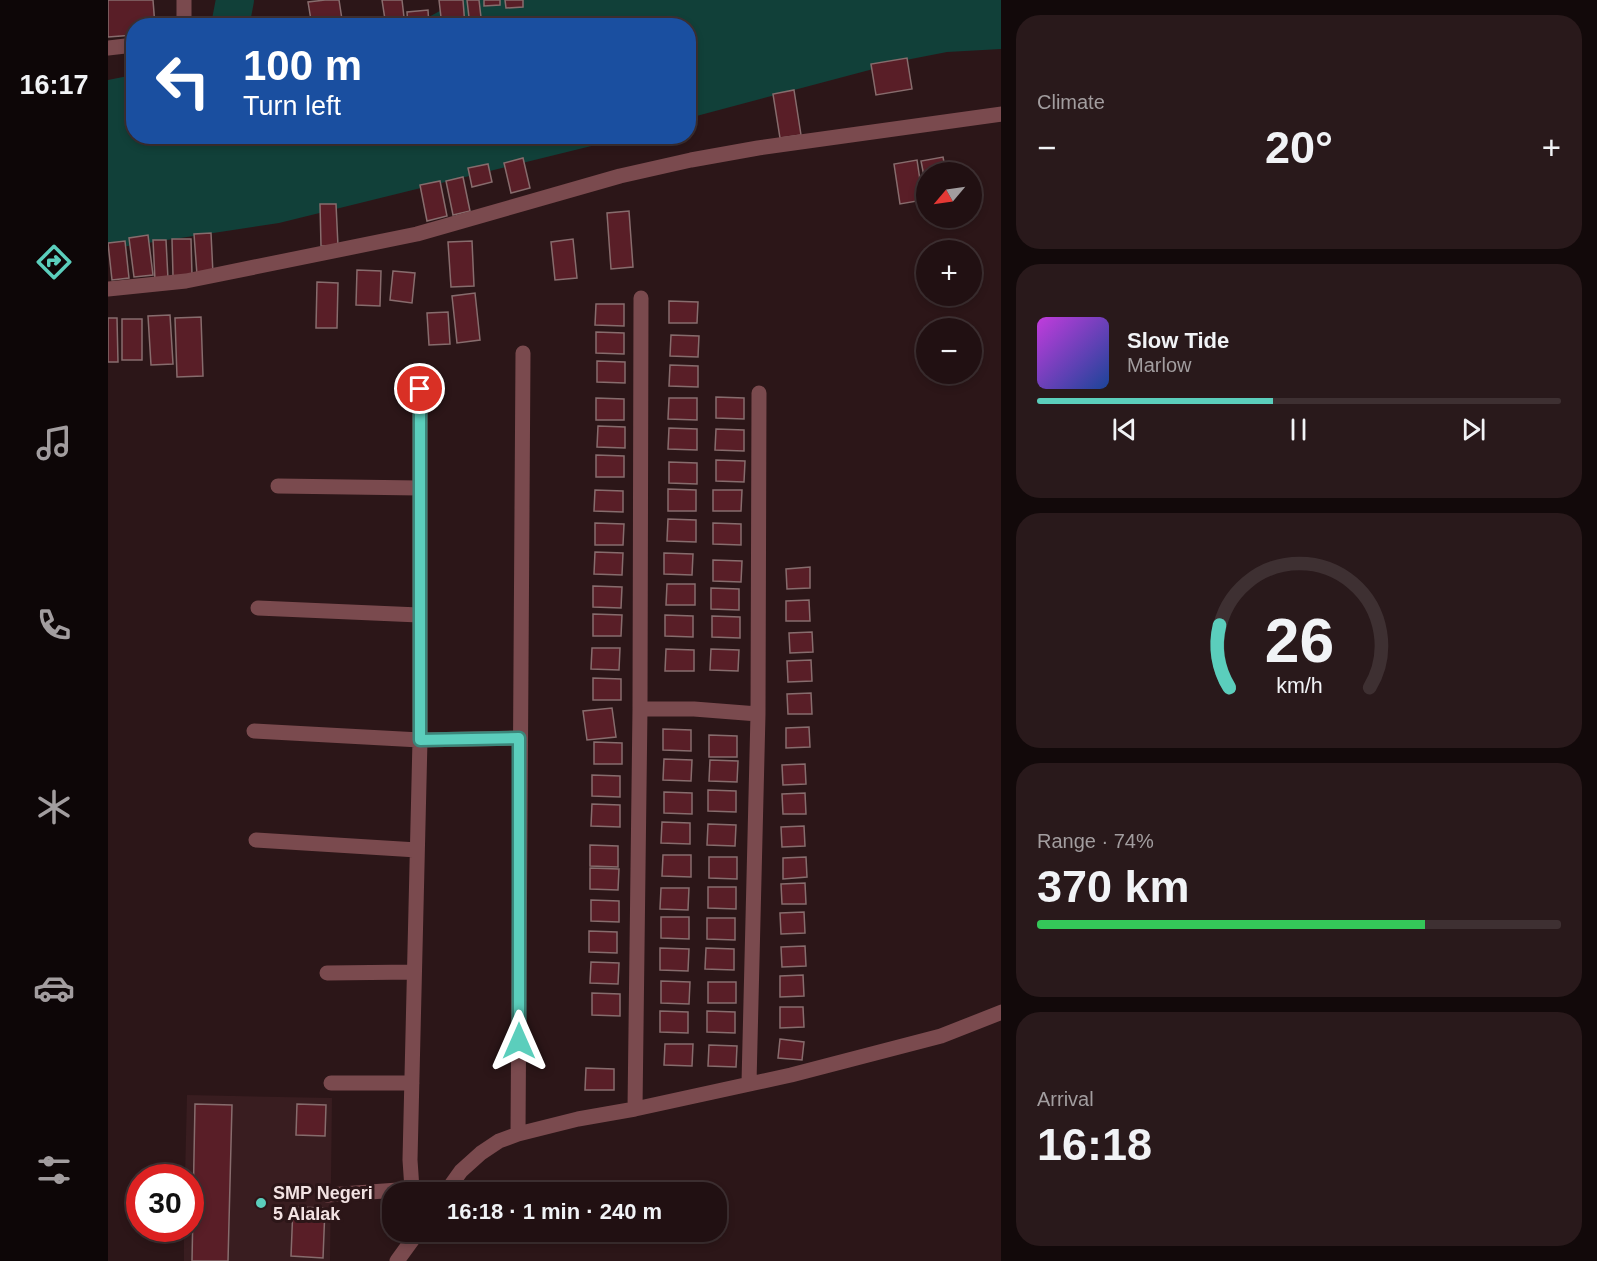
<!DOCTYPE html>
<meta charset="utf-8">
<style>
:root{--surface:#211012;--page:#29191b;--text:#f1f3f6;--muted:#a29d9f;--line:#3e3032;--accent:#5bcebc}
body{margin:0;font-family:Helvetica,sans-serif;background:var(--page);color:var(--text);height:100vh;display:flex;flex-direction:column;font-size:22px;white-space:nowrap}
*{box-sizing:border-box;margin:0}
p{font-size:20px;color:var(--muted)}
.icon{flex:none;width:33px;height:33px;fill:none;stroke:currentColor;stroke-width:2;stroke-linecap:round;stroke-linejoin:round}
.map{position:relative;flex:1;overflow:hidden}
.side{display:flex;flex-direction:column;gap:15px;padding:15px;background:#12090a;width:596px}
.side>*{flex:none}
.banner{position:absolute;left:18px;top:18px;width:570px;height:126px;border-radius:24px;box-shadow:0 3px 9px #0003,0 0 0 2px var(--line);background:#1a4fa0;color:#fff;overflow:hidden}
.needle{width:39px;rotate:241deg}
.controls{position:absolute;left:808px;top:162px;display:grid;gap:12px}
.controls a{display:grid;place-items:center;width:66px;height:66px;border-radius:50%;background:var(--surface);box-shadow:0 3px 9px #0003,0 0 0 2px var(--line);font-size:30px}
.speed{position:absolute;left:18px;top:1164px;display:flex;gap:12px;font-size:30px;font-weight:700;text-align:center}
.speed>*{display:grid;place-content:center;width:78px;height:78px;border-radius:50%;background:var(--surface);box-shadow:0 3px 9px #0003,0 0 0 2px var(--line);line-height:1}
.speed .limit{border:9px solid #d22;background:#fff;color:#111}
.pin{position:absolute;display:grid;place-items:center;width:51px;height:51px;color:#fff;margin:-26px;border:3px solid #fff;border-radius:50%;box-shadow:0 2px 6px #0007}
.me{position:absolute;width:66px;margin:-33px;rotate:0deg;stroke-linejoin:round;filter:drop-shadow(0 0 4px #0008)}
.turn{display:flex;align-items:center;gap:21px;height:126px;padding:0 18px;font-size:27px}
.turn .icon{width:78px;height:78px;stroke-width:2.5}
.turn b{display:block;font-size:42px;line-height:51px}
.big{font-size:45px;font-weight:800;line-height:1.1}
.side .tile{flex:1;display:flex;flex-direction:column;justify-content:center;gap:9px;min-width:0;padding:0 21px;border-radius:24px;background:var(--page)}
.side .dial{align-items:center;gap:0}
.dial svg{height:156px;overflow:visible;fill:none;stroke:var(--line);stroke-width:7;stroke-linecap:round;text-anchor:middle}
.dial text{fill:var(--text);stroke:none}
.song{display:flex;align-items:center;gap:18px}
.cover{width:72px;height:72px;border-radius:9px;background:linear-gradient(135deg,hsl(290 70% 55%),hsl(220 70% 35%))}
.played{height:6px;border-radius:3px;background:linear-gradient(90deg,var(--accent) 45%,var(--line) 45%)}
.keys{display:flex;justify-content:space-around;direction:ltr}
.heat{display:flex;justify-content:space-between;align-items:center;font-size:33px;direction:ltr}
.charge{height:9px;border-radius:4px;background:linear-gradient(90deg,#34c759 74%,var(--line) 0)}
.trip{position:absolute;left:274px;top:1182px;width:345px;height:60px;border-radius:24px;background:var(--surface);box-shadow:0 3px 9px #0003,0 0 0 2px var(--line);font-weight:800;line-height:60px;text-align:center}
main{display:flex;flex:1;min-height:0}
.dock{display:flex;flex-direction:column;width:108px;justify-content:space-around;align-items:center;background:#0d0607;color:var(--muted)}
.dock .icon{width:42px;height:42px}
.dock .current{color:var(--accent)}
.dock b{font-size:27px;color:var(--text)}
.map>svg:first-child{display:block}
.built{fill:#391d20}
.water{fill:#114039}
.lines{fill:none;stroke-linecap:round;stroke-linejoin:round}
.river{stroke:#114039;stroke-width:38}
.building{fill:#591e27;stroke:#876c6d;stroke-width:1.5}
.minor{stroke:#7a4a4e;stroke-width:15}
.route-casing{stroke:#3b867a;stroke-width:15}
.route{stroke:#5bcebc;stroke-width:10}
.poi-dot{fill:#5bcebc;stroke:#2c1618;stroke-width:2}
.labels{text-anchor:middle;dominant-baseline:central;stroke-width:6;stroke-linejoin:round;paint-order:stroke}
.poi-label{font-size:18px;font-weight:bold;fill:#f2e2e2;stroke:#2c1618;text-anchor:start}
</style>
<main>
<nav class="dock">
<b>16:17</b>
<svg class="icon current" aria-label="directions" viewBox="0 0 24 24"><path d="M12 3l9 9-9 9-9-9zM9 14v-3h6M13 9l2 2-2 2"/></svg>
<svg class="icon" aria-label="music" viewBox="0 0 24 24"><path d="M9 18V5l10-2v13"/><circle cx="6" cy="18" r="3"/><circle cx="16" cy="16" r="3"/></svg>
<svg class="icon" aria-label="phone" viewBox="0 0 24 24"><path d="M5 4h4l2 5-3 2q2 4 5 5l2-3 5 2v4C11 20 4 13 5 4z"/></svg>
<svg class="icon" aria-label="climate" viewBox="0 0 24 24"><path d="M12 3v18M4 7l16 10M4 17L20 7"/></svg>
<svg class="icon" aria-label="car" viewBox="0 0 24 24"><path d="M5 17H2v-5l4-1 3-4h7l3 4 3 1v5h-3M9 17h6M6 11h13"/><circle cx="7" cy="17" r="2"/><circle cx="17" cy="17" r="2"/></svg>
<svg class="icon" aria-label="filters" viewBox="0 0 24 24"><path d="M4 7h16M4 17h16"/><circle cx="9" cy="7" r="2"/><circle cx="15" cy="17" r="2"/></svg>
</nav>
<div class="map">
<svg width="894" height="1261" viewBox="0 0 894 1261">
<rect width="100%" height="100%" fill="#2c1618"/>
<path class="built" d="M 79,1095 L 224,1098 L 222,1261 L 76,1261 L 76,1229 L 82,1228 L 82,1178 L 77,1177 Z"/>
<path class="water" d="M 352,0 L 894,0 L 893,49 L 839,52 L 803,59 L 581,118 L 580,26 L 300,26 L 308,24 Z
M 25,75 L 26,136 L 520,137 L 171,223 L 0,249 L 0,80 Z"/>
<g class="lines">
<path class="river" d="M 122,26 L 127,0"/>
</g>
<path class="building" d="M 0,0 L 45,0 L 47,26 L 26,26 L 26,35 L 0,37 Z
M 217,0 L 231,0 L 235,26 L 204,26 L 200,2 Z
M 274,0 L 294,0 L 297,26 L 278,26 Z
M 331,0 L 355,0 L 357,26 L 334,26 Z
M 359,0 L 371,0 L 374,26 L 362,26 Z
M 376,0 L 392,0 L 392,5 L 376,6 Z
M 397,0 L 415,0 L 415,7 L 398,8 Z
M 320,10 L 321,26 L 300,26 L 299,12 Z
M 799,58 L 804,89 L 768,95 L 763,64 Z
M 686,90 L 693,135 L 672,138 L 665,94 Z
M 835,157 L 838,172 L 819,172 L 819,191 L 813,161 Z
M 415,158 L 422,188 L 403,193 L 396,163 Z
M 809,160 L 815,200 L 792,204 L 786,164 Z
M 380,164 L 384,182 L 364,187 L 360,168 Z
M 355,177 L 362,211 L 345,215 L 338,181 Z
M 332,181 L 339,216 L 319,221 L 312,185 Z
M 212,204 L 228,204 L 230,246 L 213,246 Z
M 521,211 L 525,267 L 503,269 L 499,213 Z
M 103,233 L 105,274 L 89,275 L 86,234 Z
M 40,235 L 45,275 L 26,277 L 21,238 Z
M 64,239 L 83,239 L 84,275 L 65,276 Z
M 465,239 L 469,278 L 447,280 L 443,242 Z
M 45,240 L 58,240 L 60,279 L 47,280 Z
M 17,241 L 21,278 L 4,280 L 0,243 Z
M 364,241 L 366,286 L 343,287 L 340,242 Z
M 249,270 L 273,271 L 272,306 L 248,305 Z
M 285,271 L 307,273 L 304,303 L 282,300 Z
M 209,282 L 230,283 L 229,328 L 208,328 Z
M 367,293 L 372,340 L 349,343 L 344,296 Z
M 561,301 L 590,302 L 589,323 L 561,323 Z
M 488,304 L 516,304 L 516,326 L 487,325 Z
M 340,312 L 342,344 L 321,345 L 319,313 Z
M 62,315 L 65,364 L 43,365 L 40,316 Z
M 93,317 L 95,376 L 69,377 L 67,318 Z
M 0,318 L 9,318 L 10,362 L 0,362 Z
M 14,319 L 34,319 L 34,360 L 14,360 Z
M 488,332 L 516,333 L 516,354 L 488,353 Z
M 563,335 L 591,336 L 590,357 L 562,356 Z
M 489,361 L 517,362 L 517,383 L 489,382 Z
M 562,365 L 590,366 L 590,387 L 561,386 Z
M 608,397 L 636,398 L 636,419 L 608,418 Z
M 488,398 L 516,399 L 516,420 L 488,420 Z
M 561,398 L 589,398 L 589,420 L 560,419 Z
M 490,426 L 517,427 L 517,448 L 489,447 Z
M 561,428 L 589,429 L 589,450 L 560,449 Z
M 608,429 L 636,430 L 636,451 L 607,450 Z
M 488,455 L 516,456 L 516,477 L 488,477 Z
M 608,460 L 637,461 L 636,482 L 608,481 Z
M 561,462 L 589,463 L 589,484 L 561,483 Z
M 560,489 L 588,490 L 588,511 L 560,511 Z
M 487,490 L 515,491 L 515,512 L 486,511 Z
M 605,490 L 634,490 L 633,511 L 605,511 Z
M 560,519 L 588,520 L 588,542 L 559,541 Z
M 487,523 L 516,524 L 515,545 L 487,545 Z
M 605,523 L 633,524 L 633,545 L 605,544 Z
M 487,552 L 515,553 L 514,575 L 486,574 Z
M 556,553 L 585,554 L 584,575 L 556,574 Z
M 605,560 L 634,561 L 633,582 L 605,581 Z
M 702,567 L 702,588 L 679,589 L 678,569 Z
M 559,584 L 587,584 L 587,605 L 558,605 Z
M 485,586 L 514,587 L 513,608 L 485,607 Z
M 603,588 L 631,589 L 631,610 L 603,609 Z
M 701,600 L 702,621 L 678,621 L 678,601 Z
M 485,614 L 514,615 L 513,636 L 485,636 Z
M 557,615 L 585,616 L 585,637 L 557,636 Z
M 604,616 L 632,617 L 632,638 L 604,637 Z
M 704,632 L 705,652 L 682,653 L 681,633 Z
M 484,648 L 512,648 L 511,670 L 483,669 Z
M 558,649 L 586,650 L 586,671 L 557,671 Z
M 603,649 L 631,650 L 630,671 L 602,670 Z
M 703,660 L 704,681 L 680,682 L 679,661 Z
M 485,678 L 513,679 L 513,700 L 485,700 Z
M 703,693 L 704,714 L 680,714 L 679,694 Z
M 504,708 L 508,737 L 479,740 L 475,711 Z
M 701,727 L 702,747 L 678,748 L 678,728 Z
M 555,729 L 583,730 L 583,751 L 555,750 Z
M 601,735 L 629,736 L 629,757 L 601,757 Z
M 486,742 L 514,743 L 514,764 L 486,764 Z
M 556,759 L 584,760 L 583,781 L 555,780 Z
M 602,760 L 630,761 L 629,782 L 601,781 Z
M 697,764 L 698,784 L 675,785 L 674,765 Z
M 484,775 L 512,776 L 512,797 L 484,796 Z
M 600,790 L 628,791 L 628,812 L 600,811 Z
M 556,792 L 584,793 L 584,814 L 556,813 Z
M 697,793 L 698,814 L 675,814 L 674,794 Z
M 484,804 L 512,805 L 512,827 L 483,826 Z
M 554,822 L 582,823 L 582,844 L 553,843 Z
M 600,824 L 628,825 L 627,846 L 599,845 Z
M 696,826 L 697,846 L 674,847 L 673,827 Z
M 482,845 L 510,846 L 510,867 L 482,866 Z
M 555,855 L 583,855 L 583,877 L 554,876 Z
M 601,857 L 629,857 L 629,879 L 601,878 Z
M 698,857 L 699,877 L 675,879 L 675,858 Z
M 482,868 L 511,869 L 510,890 L 482,889 Z
M 697,883 L 698,904 L 674,904 L 673,884 Z
M 600,887 L 628,887 L 628,909 L 600,908 Z
M 553,888 L 581,888 L 580,910 L 552,909 Z
M 483,900 L 511,901 L 511,922 L 483,921 Z
M 696,912 L 697,933 L 673,934 L 672,913 Z
M 553,917 L 581,917 L 581,939 L 553,938 Z
M 599,918 L 627,918 L 627,940 L 599,939 Z
M 481,931 L 509,932 L 509,953 L 481,952 Z
M 697,946 L 698,966 L 674,967 L 673,947 Z
M 552,948 L 581,949 L 580,971 L 552,970 Z
M 598,948 L 626,949 L 626,970 L 597,969 Z
M 483,962 L 511,963 L 510,984 L 482,983 Z
M 695,975 L 696,996 L 672,997 L 672,976 Z
M 553,981 L 582,982 L 581,1004 L 553,1003 Z
M 600,982 L 628,982 L 628,1003 L 600,1003 Z
M 484,993 L 512,994 L 512,1016 L 484,1015 Z
M 672,1007 L 695,1007 L 696,1027 L 672,1028 Z
M 552,1011 L 580,1012 L 580,1033 L 552,1032 Z
M 599,1011 L 627,1012 L 627,1033 L 599,1032 Z
M 672,1039 L 696,1042 L 694,1060 L 670,1058 Z
M 557,1044 L 585,1044 L 584,1066 L 556,1065 Z
M 601,1045 L 629,1046 L 628,1067 L 600,1066 Z
M 478,1068 L 506,1069 L 506,1090 L 477,1090 Z
M 87,1104 L 124,1105 L 120,1261 L 84,1261 Z
M 189,1104 L 218,1105 L 217,1136 L 188,1135 Z
M 185,1207 L 217,1208 L 215,1258 L 183,1256 Z"/>
<g class="lines">
<path class="minor" d="M 76,26 L 76,0
M 0,48 L 26,45
M 0,289 L 78,281 L 309,234 L 512,176 L 583,160 L 650,148 L 894,114
M 170,486 L 311,488
M 150,608 L 311,615
M 532,709 L 586,709 L 650,714
M 146,731 L 312,740 L 411,738
M 148,840 L 309,850
M 219,973 L 306,972
M 223,1083 L 304,1083
M 641,1083 L 650,714 L 651,393
M 527,1109 L 532,709 L 533,298
M 410,1134 L 415,353
M 307,1192 L 304,1189 L 302,1160 L 312,740 L 312,389
M 338,1192 L 353,1171 L 373,1153 L 391,1141 L 410,1134 L 470,1119 L 527,1109 L 683,1075 L 833,1036 L 894,1012
M 220,1195 L 304,1189
M 289,1261 L 310,1232"/>
</g>
<g class="lines">
<defs>
<path id="route" d="M 312,389 L 312,740 L 411,738 L 411,1041"/>
</defs>
<use href="#route" class="route-casing"/>
<use href="#route" class="route"/>
</g>
<circle class="poi-dot" cx="153" cy="1203" r="6"/>
<g class="labels">
<g class="poi-label">
<text x="165" y="1193">SMP Negeri<tspan x="165" dy="21">5 Alalak</tspan></text>
</g>
</g>
</svg>
<div class="controls">
<a><svg class="needle" viewBox="-14 -14 28 28"><path d="M0-13l5 13h-10z" fill="#e53935"/><path d="M0 13l5-13h-10z" fill="#a29d9f"/></svg></a>
<a>+</a>
<a>−</a>
</div>
<div class="speed"><div class="limit">30</div></div>
<div class="pin" style="left:312px;top:389px;background:#d93025"><svg class="icon" aria-label="arrive" viewBox="0 0 24 24"><path d="M6 21V4h12l-3 4 3 4H6"/></svg></div>
<svg class="me" style="left:411px;top:1041px" viewBox="-20 -20 40 40"><path d="M0-17L14 15 0 8-14 15z" fill="#5bcebc" stroke="#fff" stroke-width="4"/></svg>
<div class="trip">16:18 · 1 min · 240 m</div>
<div class="banner">
<div class="turn"><svg class="icon" aria-label="left" viewBox="0 0 24 24"><path d="M17 20v-9H6M10 6l-5 5 5 5"/></svg><div><b>100 m</b>Turn left</div></div>
</div>
</div>
<section class="side">
<div class="tile"><p>Climate</p>
<div class="heat"><a>−</a><b class="big">20°</b><a>+</a></div>
</div>
<div class="tile">
<div class="song"><i class="cover"></i><div><b>Slow Tide</b><p>Marlow</p></div></div>
<div class="played"></div>
<div class="keys"><svg class="icon" aria-label="previous" viewBox="0 0 24 24"><path d="M18 5L8 12l10 7zM5 5v14"/></svg><svg class="icon" aria-label="pause" viewBox="0 0 24 24"><path d="M8 5v14M16 5v14"/></svg><svg class="icon" aria-label="next" viewBox="0 0 24 24"><path d="M6 5l10 7-10 7zM19 5v14"/></svg></div>
</div>
<div class="tile dial"><svg viewBox="0 0 100 80">
<path d="M14 69A42 42 0 1 1 86 69"/>
<path d="M14 69A42 42 0 0 1 9 37" stroke="#5bcebc"/>
<text x="50" y="56" font-size="32" font-weight="700">26</text>
<text x="50" y="72" font-size="11">km/h</text>
</svg></div>
<div class="tile"><p>Range · 74%</p><b class="big">370 km</b><div class="charge"></div></div>
<div class="tile"><p>Arrival</p><b class="big">16:18</b></div>
</section>
</main>
